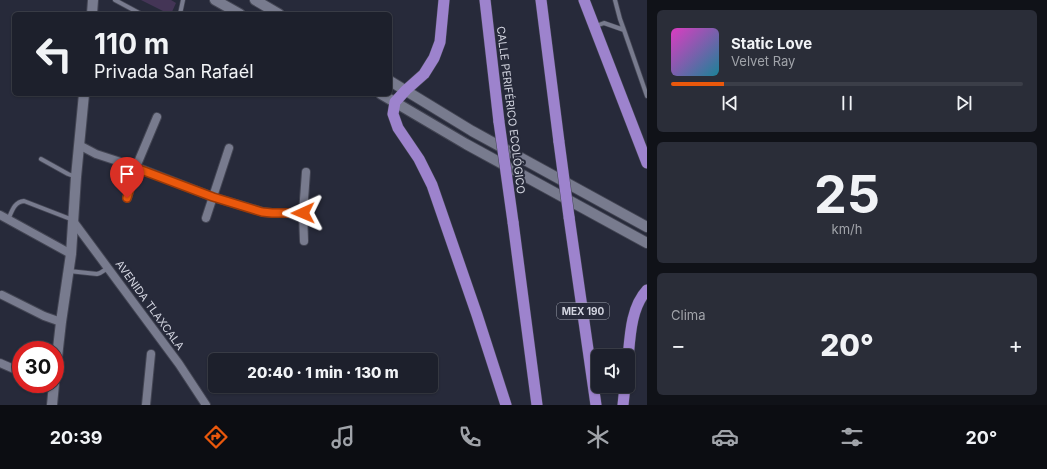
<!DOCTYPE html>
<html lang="es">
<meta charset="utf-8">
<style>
:root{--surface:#1d202c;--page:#2a2d38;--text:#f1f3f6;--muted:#a0a3a9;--line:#3b3e48;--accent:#ea580c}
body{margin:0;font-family:Inter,sans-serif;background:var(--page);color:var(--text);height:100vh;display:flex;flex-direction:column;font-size:15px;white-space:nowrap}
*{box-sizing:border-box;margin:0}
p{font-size:13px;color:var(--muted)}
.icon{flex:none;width:22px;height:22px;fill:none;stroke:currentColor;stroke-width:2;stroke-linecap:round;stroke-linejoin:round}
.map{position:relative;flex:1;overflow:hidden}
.details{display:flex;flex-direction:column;gap:10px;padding:10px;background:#101218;width:400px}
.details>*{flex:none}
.banner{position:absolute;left:12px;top:12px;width:380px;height:84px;border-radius:6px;box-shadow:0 1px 3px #0004,0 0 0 1px var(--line);background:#1d202c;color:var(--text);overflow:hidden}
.fabs{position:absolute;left:591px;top:349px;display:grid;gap:8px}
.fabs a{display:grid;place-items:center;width:44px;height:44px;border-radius:6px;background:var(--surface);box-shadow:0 1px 3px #0004,0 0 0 1px var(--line);font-size:20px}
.speed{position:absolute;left:12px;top:341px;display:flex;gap:8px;font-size:20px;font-weight:700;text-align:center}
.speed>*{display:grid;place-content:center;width:52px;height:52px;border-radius:50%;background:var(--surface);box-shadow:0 1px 3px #0004,0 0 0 1px var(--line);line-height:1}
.speed .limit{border:6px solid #d22;background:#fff;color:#111}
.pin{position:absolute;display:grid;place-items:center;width:34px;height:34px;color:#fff;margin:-41px -17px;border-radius:50% 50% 50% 0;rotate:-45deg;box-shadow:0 0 4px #0007}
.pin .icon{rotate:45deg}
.me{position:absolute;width:44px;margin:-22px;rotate:269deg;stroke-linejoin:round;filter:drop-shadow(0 0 3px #0008)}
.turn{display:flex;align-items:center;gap:14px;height:84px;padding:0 16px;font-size:18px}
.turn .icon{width:52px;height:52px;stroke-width:2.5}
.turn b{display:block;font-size:28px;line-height:34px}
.big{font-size:30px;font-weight:800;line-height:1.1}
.details .tile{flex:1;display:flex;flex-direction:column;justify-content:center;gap:6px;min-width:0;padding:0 14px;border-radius:6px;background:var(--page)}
.details .dial{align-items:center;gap:0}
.dial b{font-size:52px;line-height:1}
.song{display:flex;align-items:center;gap:12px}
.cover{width:48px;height:48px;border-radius:6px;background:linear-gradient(135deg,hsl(310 70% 55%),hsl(190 70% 35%))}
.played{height:4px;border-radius:2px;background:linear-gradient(90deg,var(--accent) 15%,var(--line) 15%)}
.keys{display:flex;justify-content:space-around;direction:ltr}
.heat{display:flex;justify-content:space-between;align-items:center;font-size:22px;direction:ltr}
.trip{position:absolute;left:208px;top:353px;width:230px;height:40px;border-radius:6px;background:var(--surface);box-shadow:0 1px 3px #0004,0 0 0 1px var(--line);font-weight:800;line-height:40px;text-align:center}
.dock{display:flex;height:64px;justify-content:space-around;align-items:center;background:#0c0d12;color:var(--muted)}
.dock .icon{width:28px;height:28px}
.dock .active{color:var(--accent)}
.dock b{font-size:18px;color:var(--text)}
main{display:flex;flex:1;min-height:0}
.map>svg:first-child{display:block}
.building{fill:#443556}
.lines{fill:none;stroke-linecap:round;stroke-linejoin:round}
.service-casing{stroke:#434553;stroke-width:5.5}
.minor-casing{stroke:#434553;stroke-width:10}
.tertiary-casing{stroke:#434553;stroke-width:12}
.secondary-casing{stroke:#434553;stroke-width:12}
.trunk-casing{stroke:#434553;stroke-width:12}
.service{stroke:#787b8e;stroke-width:4}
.minor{stroke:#787b8e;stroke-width:8}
.tertiary{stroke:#787b8e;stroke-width:10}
.secondary{stroke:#787b8e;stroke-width:10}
.trunk{stroke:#9d83cd;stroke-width:11}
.trunk-bridge-casing{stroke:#434553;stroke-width:12;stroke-linecap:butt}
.trunk-bridge{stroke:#9d83cd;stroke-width:11}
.route-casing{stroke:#983908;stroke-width:10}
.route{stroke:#ea580c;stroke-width:7}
.labels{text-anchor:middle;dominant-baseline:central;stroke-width:4;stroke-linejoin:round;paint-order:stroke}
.shield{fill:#272a3a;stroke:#9fa2ae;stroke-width:1}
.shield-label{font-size:10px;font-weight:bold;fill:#d3d5e0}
.street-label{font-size:11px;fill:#d3d5e0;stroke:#272a3a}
</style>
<main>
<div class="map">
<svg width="647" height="405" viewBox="0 0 647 405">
<rect width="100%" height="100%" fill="#272a3a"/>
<path class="building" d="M 141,0 L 171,0 L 176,3 L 171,14 L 169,14 Z"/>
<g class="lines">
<defs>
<path id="service" d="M 115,0 L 141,14
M 615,0 L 620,19 L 624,30
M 180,14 L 183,0
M 596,26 L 604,23 L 624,30 L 647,96
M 41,159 L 68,174 L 76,177
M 8,220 C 12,211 14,202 24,201 L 73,220
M 69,271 L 97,274 L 100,273 L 108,268"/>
<path id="minor" d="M 79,145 L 96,154 L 136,167 L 213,197 L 263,212 L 272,213 L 303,213
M 127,198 L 136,167 L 157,117
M 0,215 L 71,254
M 206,218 L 229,148
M 73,221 L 179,364 L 206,405
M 304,241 L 303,213 L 306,172
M 2,295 L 44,316 L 61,322
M 0,363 L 21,372
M 146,405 L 151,354"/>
<path id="tertiary" d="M 92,14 L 93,0
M 55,375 L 61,322 L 71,254 L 76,177 L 84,94
M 52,405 L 54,384"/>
<path id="secondary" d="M 215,0 L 240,14
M 255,0 L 279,14
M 390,81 L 472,131 L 647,227
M 381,94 L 466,144 L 647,243"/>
<path id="trunk" d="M 444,0 L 440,42 L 434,58 L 424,74 L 406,90 L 395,102 L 393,114 L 398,128 L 419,159 L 432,185 L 477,315 L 506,405
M 485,0 L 499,122
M 541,0 L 559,142
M 584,0 L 647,163
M 569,217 L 596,405
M 513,222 L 537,405
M 628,359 C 630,336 631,307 647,290
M 623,405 L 625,386"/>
</defs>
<use href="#service" class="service-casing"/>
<use href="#minor" class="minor-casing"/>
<use href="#tertiary" class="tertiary-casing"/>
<use href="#secondary" class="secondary-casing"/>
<use href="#trunk" class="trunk-casing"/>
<use href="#service" class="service"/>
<use href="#minor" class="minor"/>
<use href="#tertiary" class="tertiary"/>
<use href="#secondary" class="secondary"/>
<use href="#trunk" class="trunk"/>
<defs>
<path id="trunk-bridge" d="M 499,122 L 513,222
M 559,142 L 569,217"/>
</defs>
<use href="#trunk-bridge" class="trunk-bridge-casing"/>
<use href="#trunk-bridge" class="trunk-bridge"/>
</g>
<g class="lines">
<defs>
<path id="route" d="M 127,198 L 136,168 L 213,197 L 262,212 L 272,213 L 303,213"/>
</defs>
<use href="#route" class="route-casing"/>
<use href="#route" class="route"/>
</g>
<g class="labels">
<rect class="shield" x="557" y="303" width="52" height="16" rx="3"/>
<g class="shield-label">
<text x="583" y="311">MEX 190</text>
</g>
<g class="street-label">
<text transform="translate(511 110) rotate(83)">CALLE PERIFÉRICO ECOLÓGICO</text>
<text transform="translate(150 305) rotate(54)">AVENIDA TLAXCALA</text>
</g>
</g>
</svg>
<div class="fabs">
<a><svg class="icon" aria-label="sound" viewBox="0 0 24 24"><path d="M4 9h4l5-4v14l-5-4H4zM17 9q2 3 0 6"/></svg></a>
</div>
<div class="speed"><div class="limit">30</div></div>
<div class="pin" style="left:127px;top:198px;background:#d93025"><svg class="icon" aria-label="arrive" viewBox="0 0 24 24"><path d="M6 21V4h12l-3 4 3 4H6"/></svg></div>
<svg class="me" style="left:303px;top:213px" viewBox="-20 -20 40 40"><path d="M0-17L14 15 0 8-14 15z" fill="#ea580c" stroke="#fff" stroke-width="4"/></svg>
<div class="trip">20:40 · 1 min · 130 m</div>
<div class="banner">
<div class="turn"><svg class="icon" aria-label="left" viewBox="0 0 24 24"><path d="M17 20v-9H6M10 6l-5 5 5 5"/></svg><div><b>110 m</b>Privada San Rafaél</div></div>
</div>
</div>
<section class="details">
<div class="tile">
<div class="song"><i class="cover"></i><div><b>Static Love</b><p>Velvet Ray</p></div></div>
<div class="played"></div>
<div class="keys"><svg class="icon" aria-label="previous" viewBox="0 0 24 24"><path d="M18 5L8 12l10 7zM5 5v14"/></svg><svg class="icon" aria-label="pause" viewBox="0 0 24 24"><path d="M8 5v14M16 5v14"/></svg><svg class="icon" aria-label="next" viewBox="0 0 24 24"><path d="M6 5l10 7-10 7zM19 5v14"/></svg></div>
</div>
<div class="tile dial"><b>25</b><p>km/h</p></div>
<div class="tile"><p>Clima</p>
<div class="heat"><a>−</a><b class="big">20°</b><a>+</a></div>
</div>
</section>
</main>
<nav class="dock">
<b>20:39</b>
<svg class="icon active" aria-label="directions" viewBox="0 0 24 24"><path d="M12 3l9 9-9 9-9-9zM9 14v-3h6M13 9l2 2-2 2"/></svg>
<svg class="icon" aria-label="music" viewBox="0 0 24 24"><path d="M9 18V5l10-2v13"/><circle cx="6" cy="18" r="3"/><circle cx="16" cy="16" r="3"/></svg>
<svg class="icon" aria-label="phone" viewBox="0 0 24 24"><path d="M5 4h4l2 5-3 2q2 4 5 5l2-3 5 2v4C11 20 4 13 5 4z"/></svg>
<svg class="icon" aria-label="climate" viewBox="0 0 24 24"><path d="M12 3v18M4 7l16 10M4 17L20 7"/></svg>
<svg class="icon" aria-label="car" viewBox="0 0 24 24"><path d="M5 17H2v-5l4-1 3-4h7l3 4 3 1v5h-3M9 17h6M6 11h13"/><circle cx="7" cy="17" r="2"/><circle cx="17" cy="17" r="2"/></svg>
<svg class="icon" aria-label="filters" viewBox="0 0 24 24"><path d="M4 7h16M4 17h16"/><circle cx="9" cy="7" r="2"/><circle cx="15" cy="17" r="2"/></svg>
<b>20°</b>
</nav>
